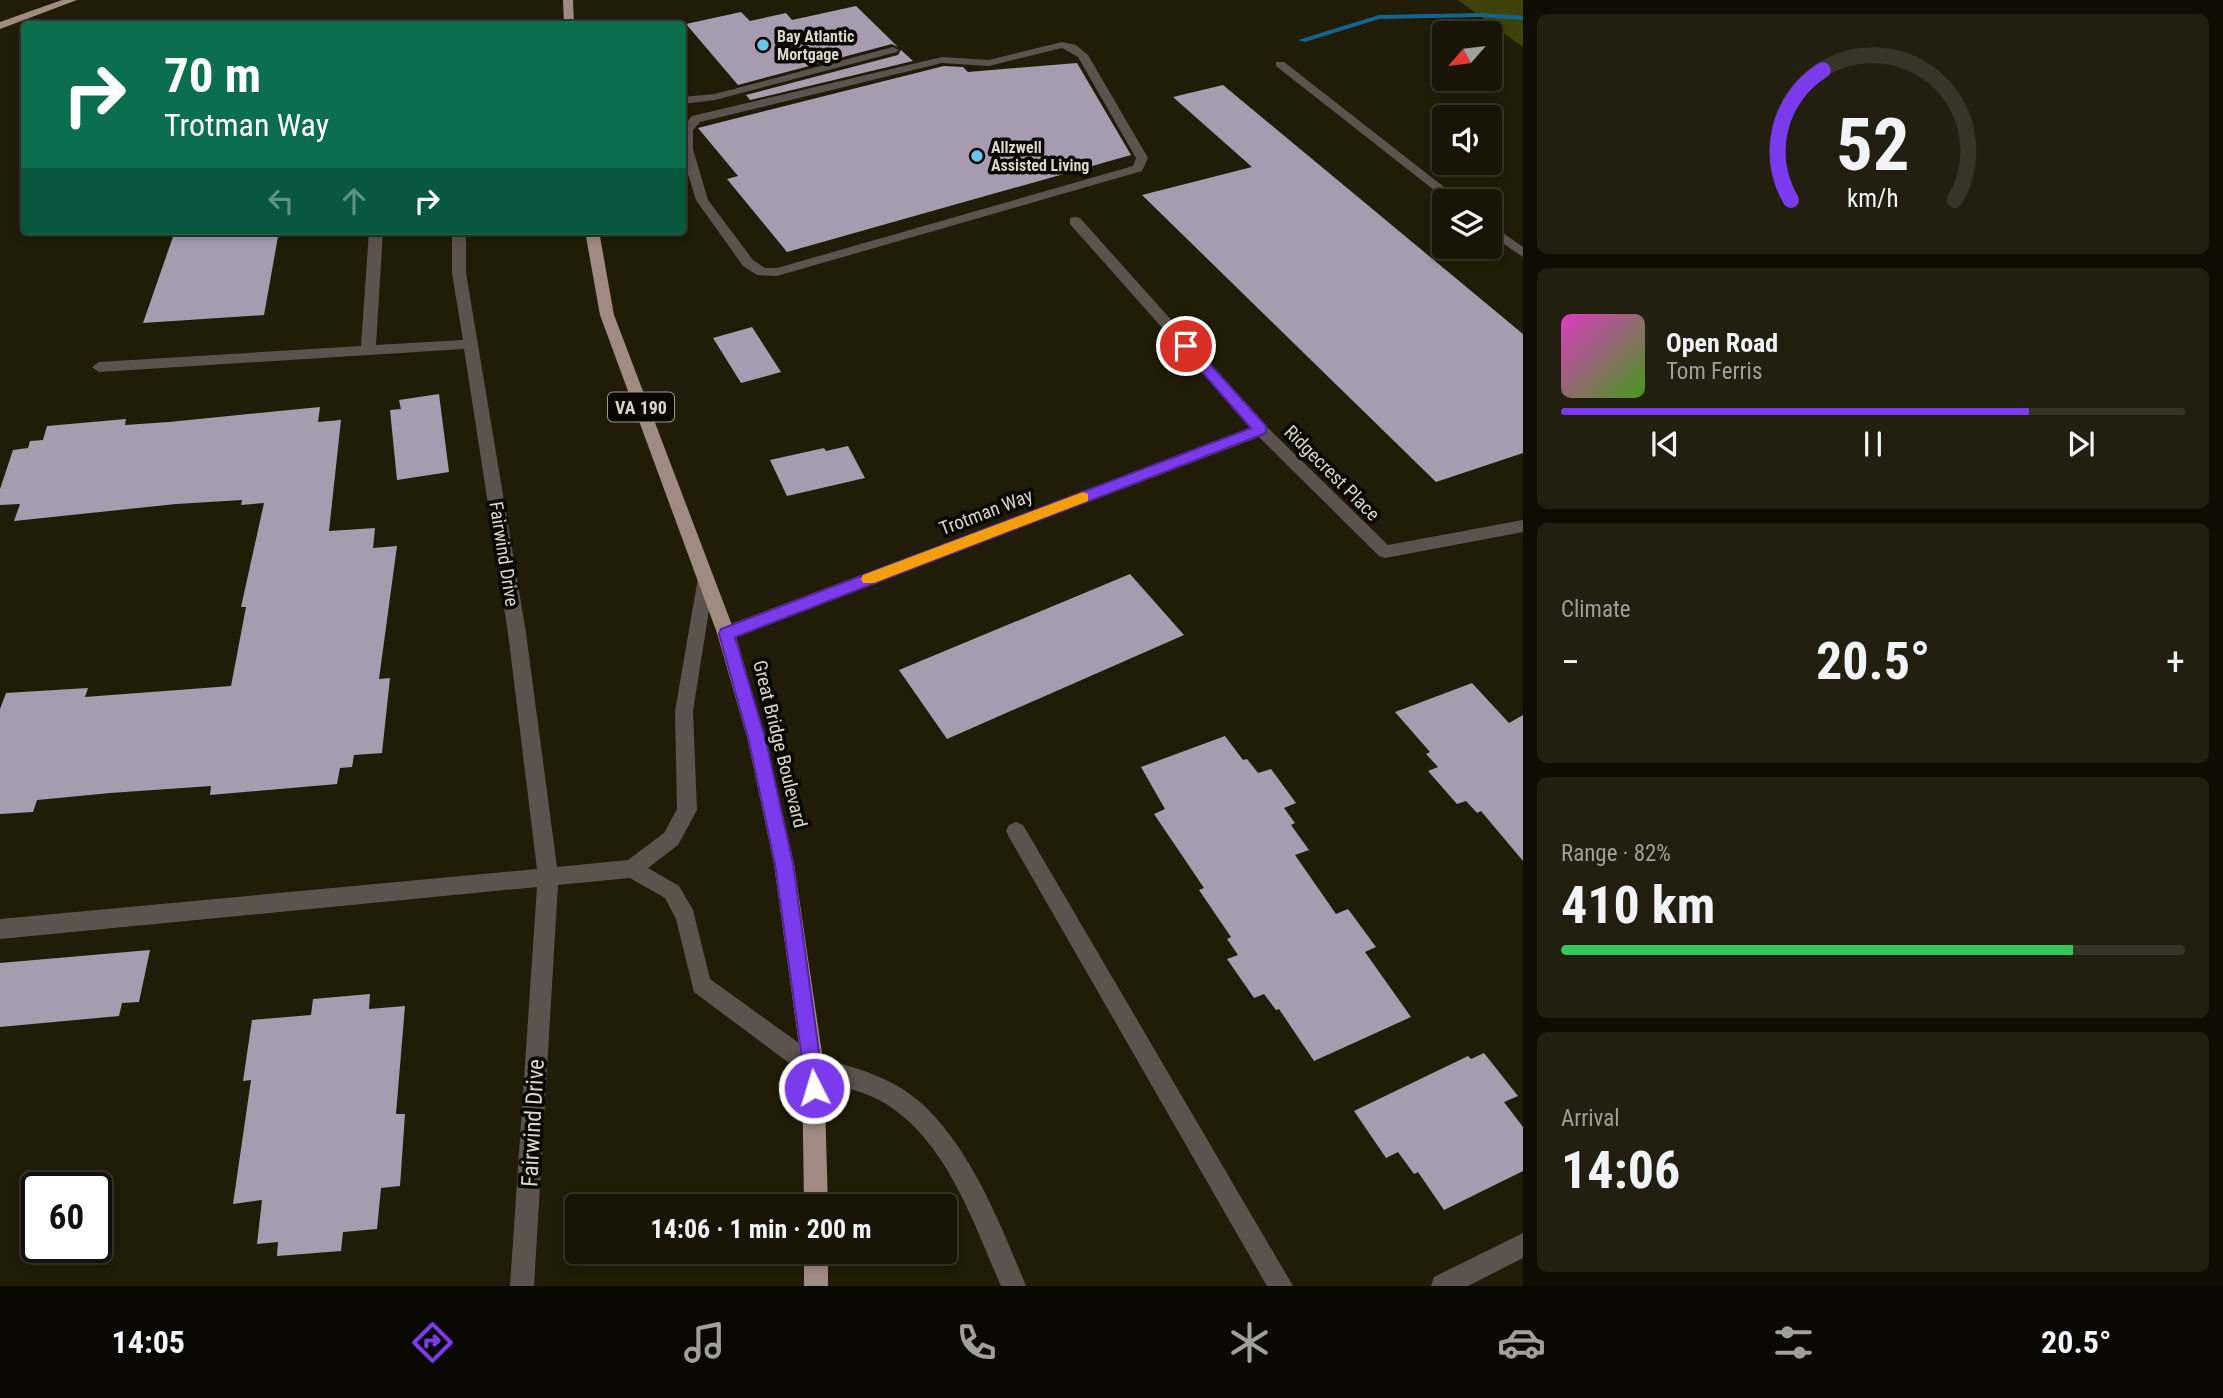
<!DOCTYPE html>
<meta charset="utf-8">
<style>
:root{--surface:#191506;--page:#221e10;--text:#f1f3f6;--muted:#9f9f9b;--line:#373428;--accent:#7c3aed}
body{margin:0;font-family:"Roboto Condensed",sans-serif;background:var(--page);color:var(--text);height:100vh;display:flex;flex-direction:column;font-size:26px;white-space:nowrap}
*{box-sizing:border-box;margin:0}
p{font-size:23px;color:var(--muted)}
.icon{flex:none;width:38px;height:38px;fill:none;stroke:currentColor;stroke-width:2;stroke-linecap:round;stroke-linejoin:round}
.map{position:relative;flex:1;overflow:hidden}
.drawer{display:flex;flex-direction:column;gap:14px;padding:14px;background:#0e0c03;width:700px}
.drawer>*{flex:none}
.banner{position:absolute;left:21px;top:21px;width:665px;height:214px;border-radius:7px;box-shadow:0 4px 10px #0003,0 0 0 2px var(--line);background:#0b6e4f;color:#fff;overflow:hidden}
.needle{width:46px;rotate:242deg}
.tools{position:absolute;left:1432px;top:21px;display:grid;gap:14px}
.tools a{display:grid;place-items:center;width:70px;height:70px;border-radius:7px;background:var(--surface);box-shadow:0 4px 10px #0003,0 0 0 2px var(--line);font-size:35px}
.speed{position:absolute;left:21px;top:1172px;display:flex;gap:14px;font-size:35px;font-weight:700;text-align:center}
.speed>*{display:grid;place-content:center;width:91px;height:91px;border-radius:50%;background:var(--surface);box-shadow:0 4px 10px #0003,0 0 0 2px var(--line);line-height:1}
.speed .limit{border:4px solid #111;border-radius:10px;background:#fff;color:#111}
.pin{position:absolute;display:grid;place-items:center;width:60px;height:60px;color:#fff;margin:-30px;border:4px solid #fff;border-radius:50%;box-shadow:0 2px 7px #0007}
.me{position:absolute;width:77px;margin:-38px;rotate:355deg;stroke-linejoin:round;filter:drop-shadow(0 0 5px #0008)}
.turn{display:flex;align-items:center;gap:24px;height:147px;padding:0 28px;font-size:32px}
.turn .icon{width:91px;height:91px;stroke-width:2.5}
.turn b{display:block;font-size:49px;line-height:60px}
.lanes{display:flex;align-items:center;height:66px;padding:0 28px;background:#0003;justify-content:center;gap:35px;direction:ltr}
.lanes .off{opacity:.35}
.big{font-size:52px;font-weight:700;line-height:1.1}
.drawer .tile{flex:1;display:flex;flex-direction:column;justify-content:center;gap:10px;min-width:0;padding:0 24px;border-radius:10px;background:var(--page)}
.drawer .dial{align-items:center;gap:0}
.dial svg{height:182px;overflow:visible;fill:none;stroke:var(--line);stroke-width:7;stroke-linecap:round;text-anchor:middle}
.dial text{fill:var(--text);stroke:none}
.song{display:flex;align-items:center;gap:21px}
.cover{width:84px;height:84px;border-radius:10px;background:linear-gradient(135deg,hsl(310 70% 55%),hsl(100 70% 35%))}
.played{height:7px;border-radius:4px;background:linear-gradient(90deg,var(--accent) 75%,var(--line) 75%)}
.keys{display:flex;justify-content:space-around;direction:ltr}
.heat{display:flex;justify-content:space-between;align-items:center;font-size:38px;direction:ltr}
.charge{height:10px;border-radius:5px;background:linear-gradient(90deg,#34c759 82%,var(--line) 0)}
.trip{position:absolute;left:565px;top:1194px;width:392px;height:70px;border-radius:7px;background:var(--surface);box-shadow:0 4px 10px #0003,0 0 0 2px var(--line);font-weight:700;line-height:70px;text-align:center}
.tab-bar{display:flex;height:112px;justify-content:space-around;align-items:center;background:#0a0802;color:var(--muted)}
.tab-bar .icon{width:49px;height:49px}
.tab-bar .current{color:var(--accent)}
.tab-bar b{font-size:32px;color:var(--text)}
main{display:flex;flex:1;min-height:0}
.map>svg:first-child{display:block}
.green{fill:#3f430b}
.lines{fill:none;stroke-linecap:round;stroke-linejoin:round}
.stream{fill:#136591;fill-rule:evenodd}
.building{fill:#a79bb0}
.service{fill:#5d534e;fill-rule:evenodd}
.minor{fill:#5d534e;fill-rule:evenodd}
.primary{fill:#9f8b81;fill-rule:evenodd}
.route{fill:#7c3aed;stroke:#51269a;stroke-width:2}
.slow{fill:#f59e0b}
.poi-dot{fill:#66c4ef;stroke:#090702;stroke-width:2.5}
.labels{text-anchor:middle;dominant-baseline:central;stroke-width:7;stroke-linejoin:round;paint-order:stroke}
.far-poi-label{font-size:16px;font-weight:bold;fill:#d9d6ca;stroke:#090702;text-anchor:start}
.shield{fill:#090702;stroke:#9b988e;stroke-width:2}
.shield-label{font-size:18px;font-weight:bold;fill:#d9d6ca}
.street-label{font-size:19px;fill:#d9d6ca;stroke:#090702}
.near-street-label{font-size:23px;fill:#d9d6ca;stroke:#090702}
</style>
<main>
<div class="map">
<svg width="1523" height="1286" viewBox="0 0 1523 1286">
<rect width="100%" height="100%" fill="#211c08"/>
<path class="green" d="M 1458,0 L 1523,0 L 1523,47 Z"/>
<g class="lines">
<path class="stream" d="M 1481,13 L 1523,16 L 1523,20 L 1481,17 L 1379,19 L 1305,42 L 1298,40 L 1379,15 Z"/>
</g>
<path class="building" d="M 856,6 L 898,47 L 892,44 L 738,85 L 686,24 L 741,12 L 750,21 L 786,13 L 792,20 Z
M 901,50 L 913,61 L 750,100 L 746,95 L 898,55 Z
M 1077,63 L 1131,155 L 787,252 L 727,179 L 738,176 L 698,128 L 944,66 L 963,67 L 968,72 Z
M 1223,85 L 1523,334 L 1523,453 L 1436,482 L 1142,195 L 1252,167 L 1173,97 Z
M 175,231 L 279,231 L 264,315 L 143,323 Z
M 752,327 L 781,372 L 741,383 L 713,338 Z
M 439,394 L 449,472 L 397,480 L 390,410 L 401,409 L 399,400 Z
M 320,407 L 318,422 L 341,420 L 329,531 L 375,528 L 373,548 L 397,546 L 379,679 L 390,678 L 382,753 L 354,755 L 352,767 L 340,768 L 337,784 L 210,795 L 211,786 L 110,793 L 37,800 L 33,812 L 0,814 L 0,709 L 6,693 L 88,688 L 85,697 L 231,686 L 246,607 L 241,607 L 264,503 L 241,505 L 242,500 L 176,504 L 14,521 L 20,504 L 0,505 L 0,489 L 13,450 L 28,448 L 30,441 L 43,440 L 47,426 L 126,419 L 125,425 L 169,422 Z
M 848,446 L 865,478 L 787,496 L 770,460 L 824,448 L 826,451 Z
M 1130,574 L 1184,635 L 947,739 L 899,670 Z
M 1472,683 L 1509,723 L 1523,715 L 1523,861 L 1481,811 L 1477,813 L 1466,801 L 1457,804 L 1428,771 L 1438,767 L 1426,754 L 1430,752 L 1395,712 Z
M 1225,736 L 1243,760 L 1247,759 L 1258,773 L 1271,769 L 1296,803 L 1284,808 L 1295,823 L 1291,825 L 1309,850 L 1295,855 L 1336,914 L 1348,909 L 1376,947 L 1365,952 L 1411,1017 L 1314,1061 L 1279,1009 L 1276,1010 L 1264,994 L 1254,998 L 1227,959 L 1238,955 L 1227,939 L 1231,937 L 1199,890 L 1204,888 L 1154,814 L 1165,809 L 1141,767 Z
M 150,950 L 139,1002 L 122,1003 L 119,1016 L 0,1027 L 0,963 Z
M 370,994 L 369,1009 L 405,1006 L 396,1114 L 405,1114 L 400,1186 L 381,1188 L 377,1229 L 343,1232 L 341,1251 L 277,1256 L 278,1242 L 257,1244 L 262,1200 L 233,1204 L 251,1080 L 243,1081 L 252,1020 L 311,1015 L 313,999 Z
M 1484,1053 L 1518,1096 L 1504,1102 L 1523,1127 L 1523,1171 L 1444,1210 L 1418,1172 L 1414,1174 L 1398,1152 L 1386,1158 L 1354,1111 L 1468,1056 L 1471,1059 Z"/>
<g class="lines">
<path class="service" d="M 1062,42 L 1076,45 L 1088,55 L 1148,158 L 1142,171 L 777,276 L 757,275 L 743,266 L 696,200 L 682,155 L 682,127 L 692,116 L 942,57 L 989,60 ZM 1062,48 L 1078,57 L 1136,158 L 1133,166 L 777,268 L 765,268 L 753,260 L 708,200 L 693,149 L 693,130 L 700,122 L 942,63 L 989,66 Z
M 893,47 L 899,50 L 897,52 L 715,100 L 682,104 L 682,97 L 715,94 Z
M 369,231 L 383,231 L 376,345 L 463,340 L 452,273 L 452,231 L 466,231 L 466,273 L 526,633 L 557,867 L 628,860 L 664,833 L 677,809 L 675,711 L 698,578 L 706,572 L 712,574 L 714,578 L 693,711 L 697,810 L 678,845 L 648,868 L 679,886 L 693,910 L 710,979 L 821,1059 L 824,1067 L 821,1075 L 813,1078 L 805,1075 L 694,992 L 676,919 L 665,898 L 630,878 L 558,885 L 534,1286 L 510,1286 L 537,887 L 0,939 L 0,919 L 537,869 L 508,633 L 464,349 L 99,372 L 92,367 L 99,362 L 361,346 Z
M 1016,822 L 1023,825 L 1293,1286 L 1267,1286 L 1009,837 L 1006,831 L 1009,825 Z"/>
<path class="minor" d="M 1276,62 L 1284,62 L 1462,201 L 1448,201 L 1276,66 Z
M 1075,217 L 1080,218 L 1266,426 L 1388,545 L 1523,520 L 1523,532 L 1385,558 L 1379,556 L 1259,437 L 732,638 L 720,638 L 717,633 L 720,628 L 1251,428 L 1070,224 L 1070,218 Z
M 1489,223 L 1523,247 L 1523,257 L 1489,234 Z
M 813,1056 C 845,1065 880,1073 907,1092 C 965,1132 1000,1223 1026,1286 L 1001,1286 C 973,1222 946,1138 881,1101 C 857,1088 830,1085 805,1075 L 802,1067 L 805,1059 Z
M 1523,1233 L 1523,1258 L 1468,1286 L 1431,1286 L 1434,1277 Z"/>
<path class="primary" d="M 62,0 L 77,0 L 0,29 L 0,22 Z
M 563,0 L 573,0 L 574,24 L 564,24 Z
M 585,231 L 599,231 L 614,315 L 735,633 L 766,741 L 794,864 L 824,1067 L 828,1206 L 804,1206 L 802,1067 L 774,864 L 748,741 L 717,633 L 600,315 Z
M 804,1251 L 828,1251 L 828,1286 L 804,1286 Z"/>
</g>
<path class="route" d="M 1186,342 L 1191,343 L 1266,426 L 1266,433 L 735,637 L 766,741 L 793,864 L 824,1088 L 821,1095 L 814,1098 L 807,1095 L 775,864 L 749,741 L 719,634 L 721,629 L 1251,428 L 1182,349 L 1180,346 Z"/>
<path class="slow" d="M 1083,492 L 1088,494 L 1088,501 L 874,583 L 863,583 L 861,579 L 863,575 Z"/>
<g class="poi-dot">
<circle cx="763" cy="45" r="7"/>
<circle cx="977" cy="156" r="7"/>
</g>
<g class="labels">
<g class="far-poi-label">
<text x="777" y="36">Bay Atlantic<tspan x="777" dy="18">Mortgage</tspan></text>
<text x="991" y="147">Allzwell<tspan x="991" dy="18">Assisted Living</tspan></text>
</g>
<rect class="shield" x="608" y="392.5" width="66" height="29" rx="5"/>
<g class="shield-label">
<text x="641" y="407">VA 190</text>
</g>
<g class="street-label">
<text transform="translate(1332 473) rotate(45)">Ridgecrest Place</text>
<text transform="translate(986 512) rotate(-21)">Trotman Way</text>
<text transform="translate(504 554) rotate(81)">Fairwind Drive</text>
<text transform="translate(780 744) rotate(76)">Great Bridge Boulevard</text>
</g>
<g class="near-street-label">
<text transform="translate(533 1123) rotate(-87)">Fairwind Drive</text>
</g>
</g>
</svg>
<div class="tools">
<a><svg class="needle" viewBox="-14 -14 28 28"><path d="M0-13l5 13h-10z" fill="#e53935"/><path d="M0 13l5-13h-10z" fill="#9f9f9b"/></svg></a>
<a><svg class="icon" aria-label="sound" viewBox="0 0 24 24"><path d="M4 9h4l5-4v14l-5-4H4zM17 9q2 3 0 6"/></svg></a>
<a><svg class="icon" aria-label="layers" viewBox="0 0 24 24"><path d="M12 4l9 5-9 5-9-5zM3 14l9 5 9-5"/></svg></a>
</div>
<div class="speed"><div class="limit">60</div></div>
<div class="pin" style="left:1186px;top:346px;background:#d93025"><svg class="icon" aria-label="arrive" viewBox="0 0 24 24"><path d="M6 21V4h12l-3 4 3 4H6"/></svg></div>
<svg class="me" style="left:814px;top:1088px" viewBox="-20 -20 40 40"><circle r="17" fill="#7c3aed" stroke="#fff" stroke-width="3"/><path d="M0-11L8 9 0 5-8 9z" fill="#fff"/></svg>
<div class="trip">14:06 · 1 min · 200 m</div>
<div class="banner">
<div class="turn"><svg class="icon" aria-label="right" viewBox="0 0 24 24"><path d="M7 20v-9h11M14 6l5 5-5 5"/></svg><div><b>70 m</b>Trotman Way</div></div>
<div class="lanes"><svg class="icon off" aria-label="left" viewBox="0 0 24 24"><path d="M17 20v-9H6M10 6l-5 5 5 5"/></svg><svg class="icon off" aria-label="ahead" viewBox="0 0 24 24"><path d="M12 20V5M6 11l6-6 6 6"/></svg><svg class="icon" aria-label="right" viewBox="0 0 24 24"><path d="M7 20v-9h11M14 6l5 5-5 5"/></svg></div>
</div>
</div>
<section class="drawer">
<div class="tile dial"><svg viewBox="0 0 100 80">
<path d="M14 69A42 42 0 1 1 86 69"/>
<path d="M14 69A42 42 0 0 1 28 12" stroke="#7c3aed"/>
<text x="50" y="56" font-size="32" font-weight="700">52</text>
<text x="50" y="72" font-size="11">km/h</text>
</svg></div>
<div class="tile">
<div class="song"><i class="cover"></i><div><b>Open Road</b><p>Tom Ferris</p></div></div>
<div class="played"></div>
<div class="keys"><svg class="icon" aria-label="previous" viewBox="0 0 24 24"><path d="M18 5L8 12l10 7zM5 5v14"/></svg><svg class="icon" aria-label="pause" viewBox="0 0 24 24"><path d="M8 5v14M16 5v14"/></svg><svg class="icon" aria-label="next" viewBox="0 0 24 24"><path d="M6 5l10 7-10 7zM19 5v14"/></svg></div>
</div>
<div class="tile"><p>Climate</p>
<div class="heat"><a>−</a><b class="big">20.5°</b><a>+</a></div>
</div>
<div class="tile"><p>Range · 82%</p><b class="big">410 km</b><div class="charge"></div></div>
<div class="tile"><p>Arrival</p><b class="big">14:06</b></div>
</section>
</main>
<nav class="tab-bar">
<b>14:05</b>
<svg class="icon current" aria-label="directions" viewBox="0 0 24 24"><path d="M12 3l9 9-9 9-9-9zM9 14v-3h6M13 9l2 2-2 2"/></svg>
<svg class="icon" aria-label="music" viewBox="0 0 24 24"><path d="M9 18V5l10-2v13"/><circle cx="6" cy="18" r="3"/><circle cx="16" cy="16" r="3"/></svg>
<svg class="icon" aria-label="phone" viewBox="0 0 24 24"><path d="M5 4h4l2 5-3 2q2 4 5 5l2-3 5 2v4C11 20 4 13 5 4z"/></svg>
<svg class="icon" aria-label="climate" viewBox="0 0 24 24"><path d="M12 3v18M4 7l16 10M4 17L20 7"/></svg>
<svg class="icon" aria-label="car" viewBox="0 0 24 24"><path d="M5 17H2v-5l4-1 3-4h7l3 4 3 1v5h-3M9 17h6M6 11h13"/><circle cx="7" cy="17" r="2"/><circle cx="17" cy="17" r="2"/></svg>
<svg class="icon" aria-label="filters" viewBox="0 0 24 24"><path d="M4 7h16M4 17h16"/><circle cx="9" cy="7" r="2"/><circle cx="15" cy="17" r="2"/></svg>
<b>20.5°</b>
</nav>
